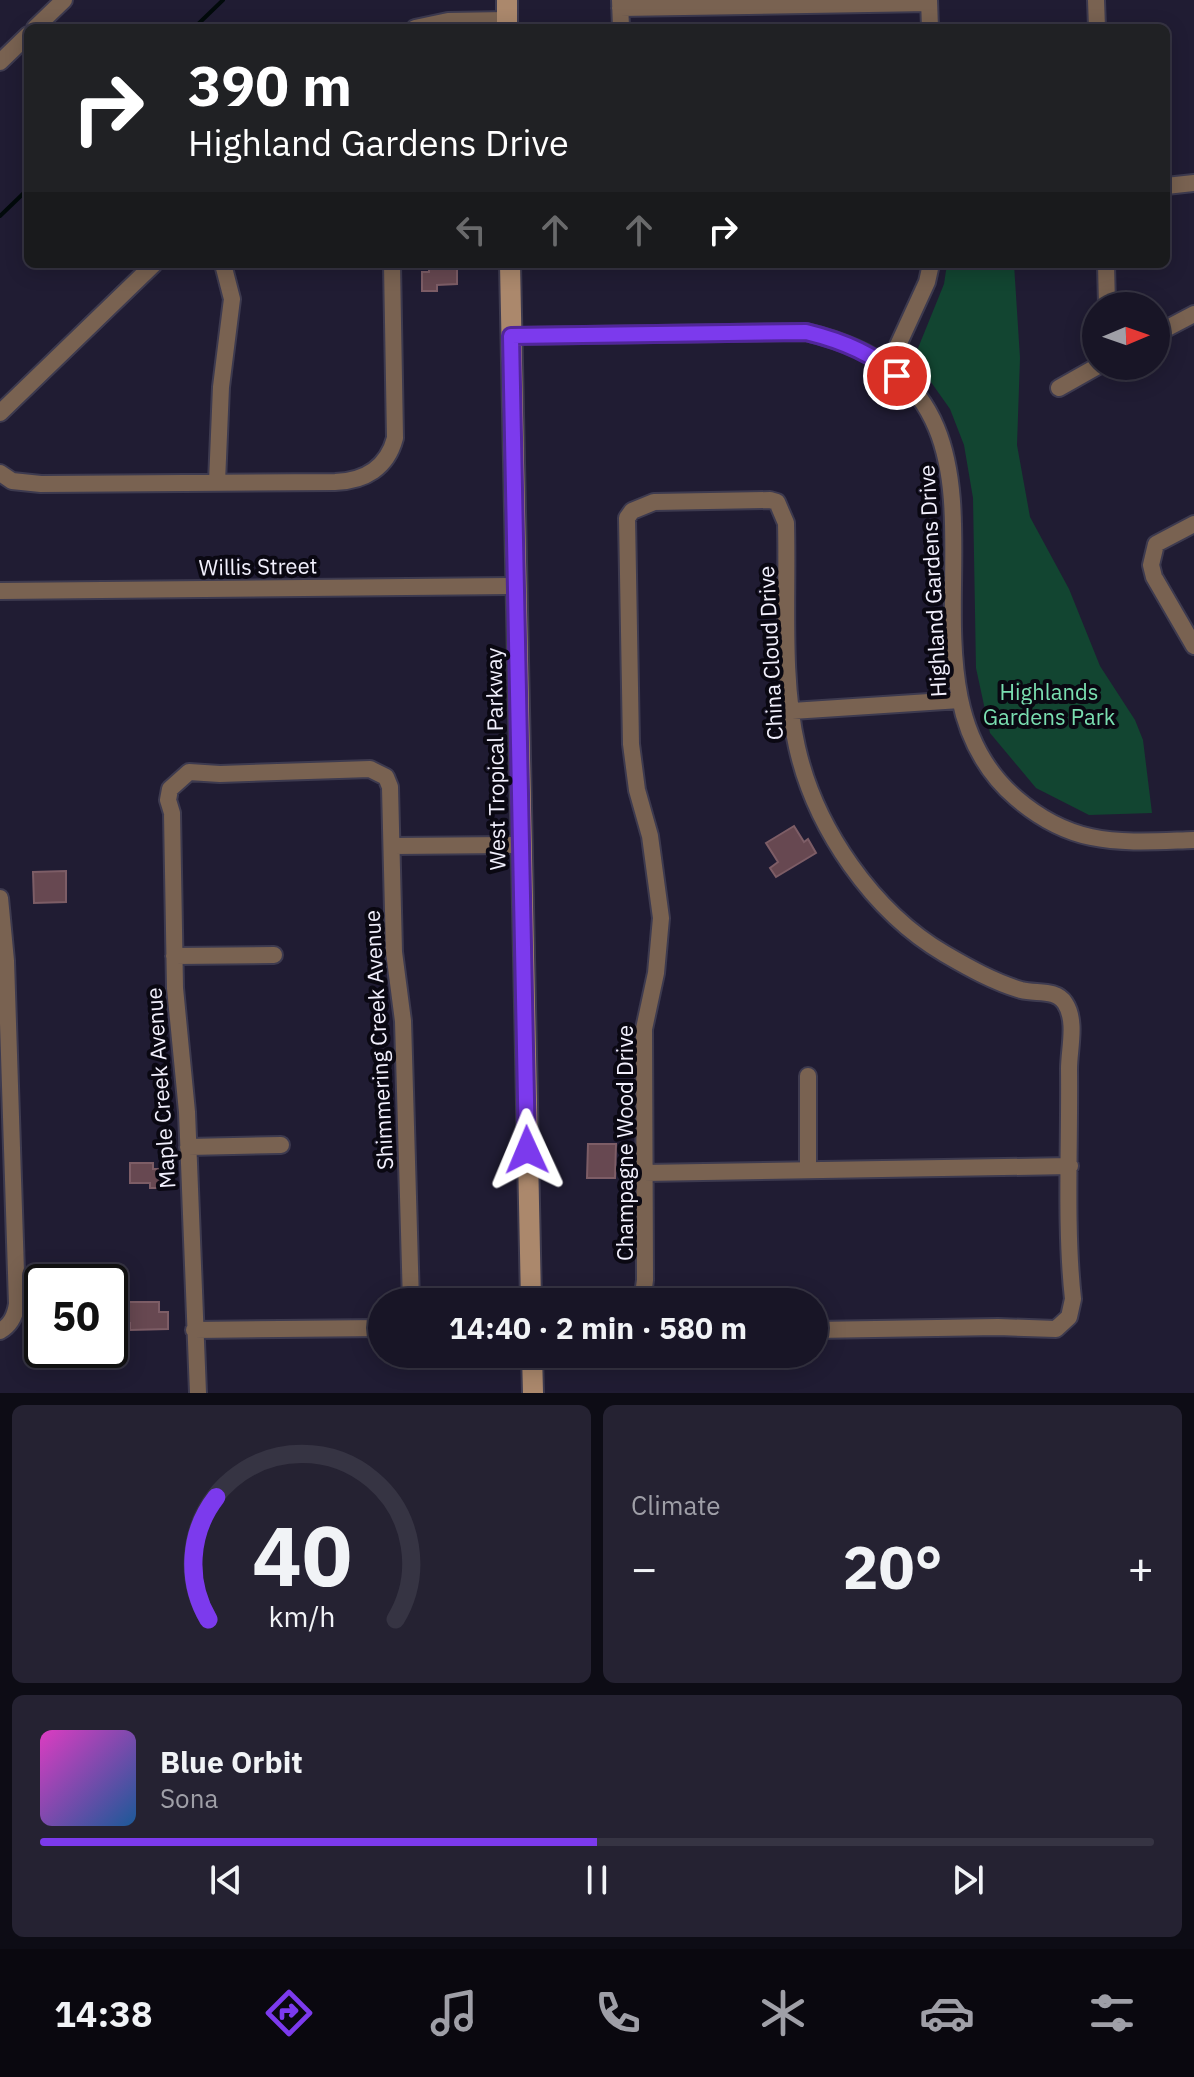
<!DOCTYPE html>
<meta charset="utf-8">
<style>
:root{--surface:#181526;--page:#252232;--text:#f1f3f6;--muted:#9f9fa7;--line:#363443;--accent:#7c3aed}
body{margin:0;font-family:"IBM Plex Sans",sans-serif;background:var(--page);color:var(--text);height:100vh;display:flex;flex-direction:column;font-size:30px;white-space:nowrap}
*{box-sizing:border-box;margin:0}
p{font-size:26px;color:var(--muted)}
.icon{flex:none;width:44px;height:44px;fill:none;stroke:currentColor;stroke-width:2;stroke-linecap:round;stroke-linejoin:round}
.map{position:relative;height:1393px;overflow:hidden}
.drawer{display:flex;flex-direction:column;gap:12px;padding:12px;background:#0d0c15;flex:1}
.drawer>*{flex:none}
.guide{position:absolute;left:24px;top:24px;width:1146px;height:244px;border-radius:12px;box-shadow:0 4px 20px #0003,0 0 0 2px var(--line);background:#202124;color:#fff;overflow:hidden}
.needle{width:52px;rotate:88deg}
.controls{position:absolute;left:1082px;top:292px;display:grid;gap:16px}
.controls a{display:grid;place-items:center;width:88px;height:88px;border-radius:50%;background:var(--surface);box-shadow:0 4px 20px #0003,0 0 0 2px var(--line);font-size:40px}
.speed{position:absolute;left:24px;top:1264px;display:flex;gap:16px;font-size:40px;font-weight:700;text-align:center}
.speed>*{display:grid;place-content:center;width:104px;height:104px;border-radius:50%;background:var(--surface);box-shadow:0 4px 20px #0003,0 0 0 2px var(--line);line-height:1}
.speed .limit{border:4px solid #111;border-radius:12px;background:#fff;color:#111}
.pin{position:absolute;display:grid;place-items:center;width:68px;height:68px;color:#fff;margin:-34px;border:4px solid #fff;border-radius:50%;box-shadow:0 2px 8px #0007}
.me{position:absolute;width:88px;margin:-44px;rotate:359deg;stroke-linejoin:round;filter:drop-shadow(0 0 6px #0008)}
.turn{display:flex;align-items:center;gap:28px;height:168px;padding:0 32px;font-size:36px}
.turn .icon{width:104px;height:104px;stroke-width:2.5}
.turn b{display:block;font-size:56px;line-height:68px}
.lanes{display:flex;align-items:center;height:76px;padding:0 32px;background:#0003;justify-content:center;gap:40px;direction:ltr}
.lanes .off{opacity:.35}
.big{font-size:60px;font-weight:800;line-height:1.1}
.drawer .card{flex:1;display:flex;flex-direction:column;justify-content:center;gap:12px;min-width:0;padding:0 28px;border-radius:12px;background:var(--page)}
.drawer .dial{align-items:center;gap:0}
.dial svg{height:208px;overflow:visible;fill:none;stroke:var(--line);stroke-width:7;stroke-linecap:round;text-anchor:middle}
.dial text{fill:var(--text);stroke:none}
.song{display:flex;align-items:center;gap:24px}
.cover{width:96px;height:96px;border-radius:12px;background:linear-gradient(135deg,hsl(310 70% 55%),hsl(210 70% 35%))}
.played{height:8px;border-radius:4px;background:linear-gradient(90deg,var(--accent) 50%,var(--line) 50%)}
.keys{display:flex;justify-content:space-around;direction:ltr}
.heat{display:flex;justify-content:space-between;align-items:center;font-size:44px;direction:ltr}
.drawer .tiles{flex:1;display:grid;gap:12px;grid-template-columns:1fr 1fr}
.card:last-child{grid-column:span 2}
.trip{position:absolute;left:368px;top:1288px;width:460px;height:80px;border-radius:40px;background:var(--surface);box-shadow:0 4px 20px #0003,0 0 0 2px var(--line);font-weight:800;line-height:80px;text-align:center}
.tabs{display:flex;height:128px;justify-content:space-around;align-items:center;background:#0a080f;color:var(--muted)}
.tabs .icon{width:56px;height:56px}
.tabs .current{color:var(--accent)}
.tabs b{font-size:36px;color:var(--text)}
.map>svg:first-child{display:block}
.green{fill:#124531}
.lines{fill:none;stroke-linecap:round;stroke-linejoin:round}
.stream{stroke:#020a0b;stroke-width:4}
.building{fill:#674851;stroke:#7d5d66;stroke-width:2}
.street-casing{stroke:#3d3a4f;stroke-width:20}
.secondary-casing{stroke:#3d3a4f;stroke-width:24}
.street{stroke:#796251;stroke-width:16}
.secondary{stroke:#ab886c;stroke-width:20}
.route-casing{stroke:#51269a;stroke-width:20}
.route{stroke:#7c3aed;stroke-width:14}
.labels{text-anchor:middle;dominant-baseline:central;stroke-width:8;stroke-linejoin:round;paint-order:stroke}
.street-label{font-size:22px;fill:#f2f0fd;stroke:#0a0812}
.park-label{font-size:22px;fill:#7adfb1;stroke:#0a0812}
</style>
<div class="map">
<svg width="1194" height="1393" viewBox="0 0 1194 1393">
<rect width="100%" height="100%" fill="#201c33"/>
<path class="green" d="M 947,264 L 1014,264 L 1020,358 L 1017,445 L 1030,517 L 1069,589 L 1100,666 L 1135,720 L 1143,740 L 1152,813 L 1089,815 L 1036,788 L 990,733 L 976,668 L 973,498 L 964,445 L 950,409 L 914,358 L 944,284 Z"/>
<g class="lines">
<path class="stream" d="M 194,28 L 223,0
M 0,216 L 28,189"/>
</g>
<path class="building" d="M 457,264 L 457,284 L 437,285 L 437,291 L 422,291 L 422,272 L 429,272 L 429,265 Z
M 794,826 L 804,842 L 808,839 L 816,853 L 776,877 L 770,868 L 778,862 L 766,843 Z
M 66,871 L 66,902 L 34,903 L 33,872 Z
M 588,1144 L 616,1144 L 615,1178 L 587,1178 Z
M 130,1163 L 153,1163 L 153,1169 L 164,1169 L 164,1188 L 150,1188 L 150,1183 L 130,1183 Z
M 129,1302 L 159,1302 L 159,1312 L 168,1312 L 168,1329 L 130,1330 L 130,1323 L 123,1323 L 123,1308 L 129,1308 Z"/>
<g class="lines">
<defs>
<path id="street" d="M 620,0 L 621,28
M 929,0 L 930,28
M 1096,0 L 1097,28
M 620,8 L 929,3
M 35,28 L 64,0
M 415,28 L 448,21 L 507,20
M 0,62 L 28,35
M 1166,186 L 1194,183
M 1106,264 L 1107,306
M 1156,334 L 1194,314
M 511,336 L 806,332 C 1070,393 865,669 1016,798 C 1037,816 1063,831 1091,837 C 1124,844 1160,841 1194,840
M 888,367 L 927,282 L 931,264
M 1059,388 L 1098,366
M 0,413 L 154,264
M 0,473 L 12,481 L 41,484 L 335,482 C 365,481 387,468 395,438 L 392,264
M 217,482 L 221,387 L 232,299 L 223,264
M 1194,524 L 1156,544 L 1151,565 L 1154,577 L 1194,646
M 0,591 L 516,586
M 792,711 L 960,700
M 393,846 L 520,845
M 0,898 L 6,961 L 17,1304 C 15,1316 11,1325 0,1331
M 174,956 L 274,955
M 808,1076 L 808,1170
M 188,1147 L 281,1145
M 644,1173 L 1070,1166
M 642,1302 L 645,1280 L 644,1029 L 656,973 L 661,918 L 650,836 L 637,790 L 631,744 L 627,518 L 632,511 L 654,502 L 770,500 L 777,502 L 786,523 C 788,595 781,678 797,747 C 815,828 873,912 945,954 C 969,968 994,982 1021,990 C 1037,994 1056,989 1065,1003 C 1077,1021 1069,1049 1069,1069 C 1070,1142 1065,1227 1073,1299 L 1069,1317 L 1056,1329 L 998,1327 L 814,1330
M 194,1330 L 382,1328
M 198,1393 L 187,1112 L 175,988 L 172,813 L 168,800 L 170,789 L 189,772 L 220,774 L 370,769 L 386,777 L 390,787 L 394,952 L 403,1021 L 411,1302"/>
<path id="secondary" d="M 507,0 L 507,28
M 510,264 L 531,1302
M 532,1354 L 533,1393"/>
</defs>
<use href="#street" class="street-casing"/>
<use href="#secondary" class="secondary-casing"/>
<use href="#street" class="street"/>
<use href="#secondary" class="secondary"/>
</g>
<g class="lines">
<defs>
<path id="route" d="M 527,1150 L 511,336 L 806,332 C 839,340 872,352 897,376"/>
</defs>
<use href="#route" class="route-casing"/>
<use href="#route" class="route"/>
</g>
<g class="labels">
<g class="street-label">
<text transform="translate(258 566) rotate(-1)">Willis Street</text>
<text transform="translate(932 581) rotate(-93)">Highland Gardens Drive</text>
<text transform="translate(770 653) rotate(-93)">China Cloud Drive</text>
<text transform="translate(495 759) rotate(-91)">West Tropical Parkway</text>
<text transform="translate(378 1040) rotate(-93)">Shimmering Creek Avenue</text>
<text transform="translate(160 1088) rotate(-94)">Maple Creek Avenue</text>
<text transform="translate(624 1143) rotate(-90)">Champagne Wood Drive</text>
</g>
<g class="park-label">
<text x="1049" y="691">Highlands<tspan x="1049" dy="25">Gardens Park</tspan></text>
</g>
</g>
</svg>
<div class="controls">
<a><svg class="needle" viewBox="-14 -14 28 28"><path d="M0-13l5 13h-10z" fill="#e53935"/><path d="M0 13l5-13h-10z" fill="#9f9fa7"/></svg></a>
</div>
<div class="speed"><div class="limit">50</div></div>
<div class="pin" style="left:897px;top:376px;background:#d93025"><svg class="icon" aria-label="arrive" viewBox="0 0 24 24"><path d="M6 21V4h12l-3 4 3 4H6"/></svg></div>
<svg class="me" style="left:527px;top:1150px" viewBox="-20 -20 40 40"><path d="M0-17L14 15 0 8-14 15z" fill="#7c3aed" stroke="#fff" stroke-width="4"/></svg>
<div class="trip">14:40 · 2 min · 580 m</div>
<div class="guide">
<div class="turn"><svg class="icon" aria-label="right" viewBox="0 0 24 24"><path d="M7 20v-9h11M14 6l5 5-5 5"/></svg><div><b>390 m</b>Highland Gardens Drive</div></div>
<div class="lanes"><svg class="icon off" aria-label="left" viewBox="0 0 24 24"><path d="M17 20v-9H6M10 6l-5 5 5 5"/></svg><svg class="icon off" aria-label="ahead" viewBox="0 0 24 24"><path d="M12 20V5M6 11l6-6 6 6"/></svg><svg class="icon off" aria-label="ahead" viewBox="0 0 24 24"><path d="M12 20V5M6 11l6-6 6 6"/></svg><svg class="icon" aria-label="right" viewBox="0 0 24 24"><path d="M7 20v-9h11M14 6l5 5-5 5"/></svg></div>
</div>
</div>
<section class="drawer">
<div class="tiles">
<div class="card dial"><svg viewBox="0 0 100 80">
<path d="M14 69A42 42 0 1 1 86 69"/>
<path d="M14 69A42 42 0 0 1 17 22" stroke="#7c3aed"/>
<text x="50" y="56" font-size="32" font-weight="700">40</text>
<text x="50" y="72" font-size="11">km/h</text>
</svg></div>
<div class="card"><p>Climate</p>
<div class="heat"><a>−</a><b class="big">20°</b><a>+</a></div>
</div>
<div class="card">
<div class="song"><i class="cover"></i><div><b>Blue Orbit</b><p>Sona</p></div></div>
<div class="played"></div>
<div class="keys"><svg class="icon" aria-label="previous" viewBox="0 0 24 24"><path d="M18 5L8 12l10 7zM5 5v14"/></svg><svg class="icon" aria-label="pause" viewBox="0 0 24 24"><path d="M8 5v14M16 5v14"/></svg><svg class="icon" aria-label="next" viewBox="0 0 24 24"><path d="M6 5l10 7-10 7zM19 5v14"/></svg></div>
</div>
</div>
</section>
<nav class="tabs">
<b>14:38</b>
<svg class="icon current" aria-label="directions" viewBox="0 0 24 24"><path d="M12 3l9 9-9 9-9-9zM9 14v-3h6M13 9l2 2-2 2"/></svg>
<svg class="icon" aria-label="music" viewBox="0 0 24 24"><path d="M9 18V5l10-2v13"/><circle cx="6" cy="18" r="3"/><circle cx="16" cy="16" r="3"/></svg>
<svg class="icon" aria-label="phone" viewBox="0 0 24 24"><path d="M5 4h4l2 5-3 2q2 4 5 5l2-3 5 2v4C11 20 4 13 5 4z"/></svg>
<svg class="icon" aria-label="climate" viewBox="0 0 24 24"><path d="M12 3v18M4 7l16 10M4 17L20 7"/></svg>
<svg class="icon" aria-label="car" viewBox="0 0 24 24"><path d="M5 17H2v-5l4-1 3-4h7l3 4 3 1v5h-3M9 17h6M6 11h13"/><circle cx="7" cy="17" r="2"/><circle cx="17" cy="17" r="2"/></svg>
<svg class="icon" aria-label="filters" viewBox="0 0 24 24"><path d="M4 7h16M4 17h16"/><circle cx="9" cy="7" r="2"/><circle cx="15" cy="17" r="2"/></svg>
</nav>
